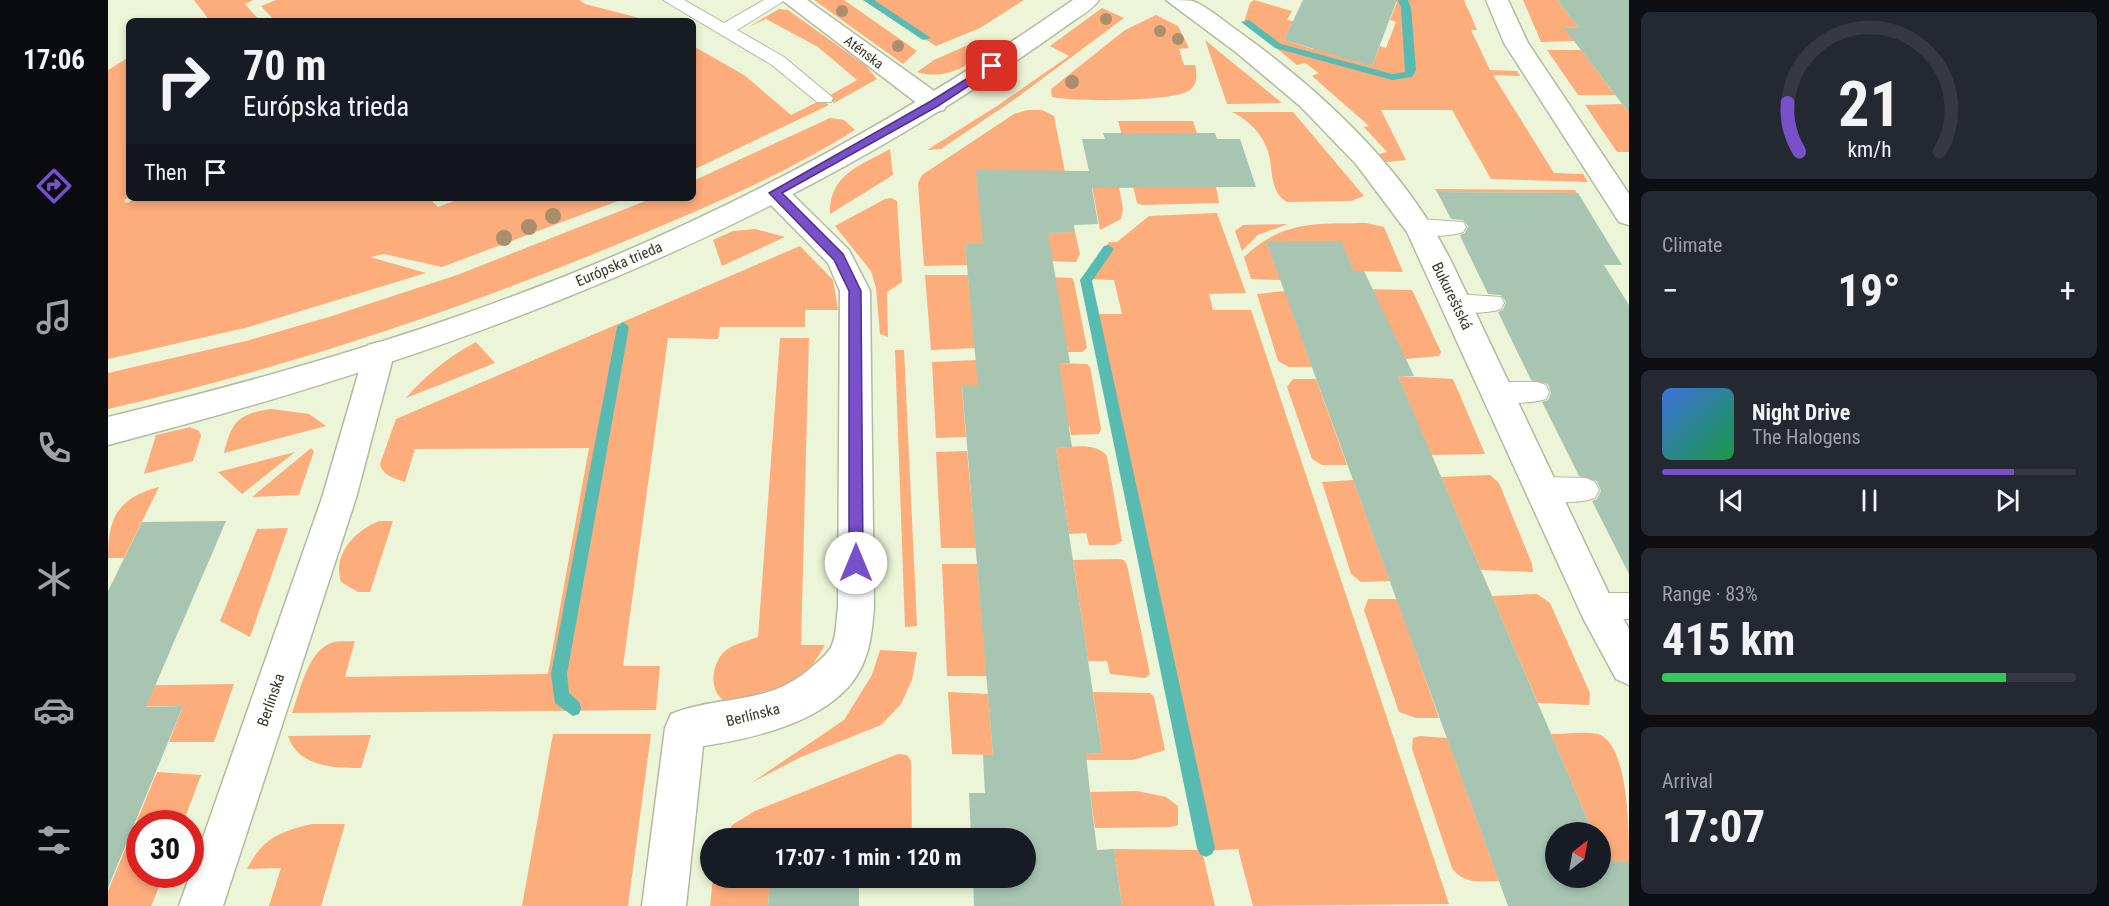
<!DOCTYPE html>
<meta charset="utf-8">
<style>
:root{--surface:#171b24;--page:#242831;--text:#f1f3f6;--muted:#9ea1a6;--line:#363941;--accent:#7850c9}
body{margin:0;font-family:"Roboto Condensed",sans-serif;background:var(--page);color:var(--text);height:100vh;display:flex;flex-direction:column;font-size:22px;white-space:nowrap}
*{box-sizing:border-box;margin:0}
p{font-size:20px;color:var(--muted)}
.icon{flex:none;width:33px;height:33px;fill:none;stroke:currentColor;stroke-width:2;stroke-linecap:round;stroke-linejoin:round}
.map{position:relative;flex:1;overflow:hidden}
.sheet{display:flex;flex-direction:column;gap:12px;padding:12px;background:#0d0f14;width:480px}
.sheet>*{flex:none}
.guide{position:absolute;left:18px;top:18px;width:570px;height:183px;border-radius:9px;box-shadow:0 3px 9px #0003;background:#171b24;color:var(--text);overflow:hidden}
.needle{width:39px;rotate:31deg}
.buttons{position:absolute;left:1437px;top:822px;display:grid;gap:12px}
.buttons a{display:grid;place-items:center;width:66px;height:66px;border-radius:50%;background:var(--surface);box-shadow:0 3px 9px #0003;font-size:30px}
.speed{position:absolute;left:18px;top:810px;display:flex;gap:12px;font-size:30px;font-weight:700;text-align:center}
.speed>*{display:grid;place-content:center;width:78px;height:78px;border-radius:50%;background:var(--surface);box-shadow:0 3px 9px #0003;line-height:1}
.speed .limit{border:9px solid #d22;background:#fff;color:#111}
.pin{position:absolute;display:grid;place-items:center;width:51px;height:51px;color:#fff;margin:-26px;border-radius:12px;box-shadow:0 3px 9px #0006}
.me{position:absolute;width:66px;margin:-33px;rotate:0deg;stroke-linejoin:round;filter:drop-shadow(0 0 4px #0008)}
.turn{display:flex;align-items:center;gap:21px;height:126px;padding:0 18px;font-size:27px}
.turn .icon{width:78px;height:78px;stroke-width:2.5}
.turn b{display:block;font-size:42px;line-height:51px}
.then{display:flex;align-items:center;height:57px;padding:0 18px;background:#0003;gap:12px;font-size:22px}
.big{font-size:45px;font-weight:700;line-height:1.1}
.sheet .widget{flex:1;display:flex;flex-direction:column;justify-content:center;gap:9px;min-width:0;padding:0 21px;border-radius:9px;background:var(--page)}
.sheet .dial{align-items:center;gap:0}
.dial svg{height:156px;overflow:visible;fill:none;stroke:var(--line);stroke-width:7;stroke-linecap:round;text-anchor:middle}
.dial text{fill:var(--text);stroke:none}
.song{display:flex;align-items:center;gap:18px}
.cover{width:72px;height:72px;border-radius:9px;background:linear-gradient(135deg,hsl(220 70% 55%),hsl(140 70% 35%))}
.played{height:6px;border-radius:3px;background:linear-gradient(90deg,var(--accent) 85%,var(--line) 85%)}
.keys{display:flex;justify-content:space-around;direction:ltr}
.heat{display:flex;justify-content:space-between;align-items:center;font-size:33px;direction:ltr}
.charge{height:9px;border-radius:4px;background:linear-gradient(90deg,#34c759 83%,var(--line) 0)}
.trip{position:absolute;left:592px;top:828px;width:336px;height:60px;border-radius:30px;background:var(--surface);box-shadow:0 3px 9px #0003;font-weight:700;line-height:60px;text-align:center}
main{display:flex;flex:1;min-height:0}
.dock{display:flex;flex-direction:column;width:108px;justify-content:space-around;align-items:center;background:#090b0e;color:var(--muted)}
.dock .icon{width:42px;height:42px}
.dock .current{color:var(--accent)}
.dock b{font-size:27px;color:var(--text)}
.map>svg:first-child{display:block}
.green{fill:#fdac7b}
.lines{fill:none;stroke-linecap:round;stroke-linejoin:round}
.stream{fill:#57bbb2;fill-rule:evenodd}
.building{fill:#a8c5b2}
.service-casing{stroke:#b2bb9e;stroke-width:2}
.minor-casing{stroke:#b2bb9e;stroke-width:3}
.tertiary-casing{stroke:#b2bb9e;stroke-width:3}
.service{fill:#fff;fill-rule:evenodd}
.minor{fill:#fff;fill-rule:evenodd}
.tertiary{fill:#fff;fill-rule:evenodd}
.tree{fill:#a98f6d}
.route{fill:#7850c9;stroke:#4e3483;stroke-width:1.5}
.labels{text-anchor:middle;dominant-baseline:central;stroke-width:5;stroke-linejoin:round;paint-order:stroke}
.far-street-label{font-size:14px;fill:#34382c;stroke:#fdfff9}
.street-label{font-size:15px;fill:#34382c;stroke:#fdfff9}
</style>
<main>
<nav class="dock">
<b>17:06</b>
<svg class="icon current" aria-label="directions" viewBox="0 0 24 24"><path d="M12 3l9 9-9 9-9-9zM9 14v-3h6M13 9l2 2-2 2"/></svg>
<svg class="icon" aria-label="music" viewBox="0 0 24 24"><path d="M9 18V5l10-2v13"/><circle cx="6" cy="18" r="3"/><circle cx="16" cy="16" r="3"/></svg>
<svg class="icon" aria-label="phone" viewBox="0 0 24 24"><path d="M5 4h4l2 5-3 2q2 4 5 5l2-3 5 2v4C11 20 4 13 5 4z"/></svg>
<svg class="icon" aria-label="climate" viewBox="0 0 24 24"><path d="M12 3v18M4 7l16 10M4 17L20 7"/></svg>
<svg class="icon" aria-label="car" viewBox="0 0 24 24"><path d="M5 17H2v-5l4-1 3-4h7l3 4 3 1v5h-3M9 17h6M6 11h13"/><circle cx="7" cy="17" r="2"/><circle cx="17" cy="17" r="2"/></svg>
<svg class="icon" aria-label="filters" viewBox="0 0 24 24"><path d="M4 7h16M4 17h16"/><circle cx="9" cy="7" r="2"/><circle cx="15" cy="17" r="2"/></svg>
</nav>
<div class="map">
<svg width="1521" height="906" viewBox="0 0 1521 906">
<rect width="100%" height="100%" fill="#ecf5d7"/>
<path class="green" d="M 86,0 L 145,0 L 137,4 L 152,21 L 102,21 Z
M 168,0 L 471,0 L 477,4 L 543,21 L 167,21 L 153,6 Z
M 706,0 L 736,0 L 809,51 L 795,64 Z
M 757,0 L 916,0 L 872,28 L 828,46 Z
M 1146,0 L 1184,11 L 1179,20 L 1185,21 L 1176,40 L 1205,49 L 1207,46 L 1264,66 L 1272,46 L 1278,48 L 1288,22 L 1282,20 L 1289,2 L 1282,0 L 1356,0 L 1369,30 L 1363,30 L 1382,70 L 1409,71 L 1412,76 L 1385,75 L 1446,173 L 1475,174 L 1480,182 L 1383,179 L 1344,110 L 1273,110 L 1298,160 L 1278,162 L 1271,154 L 1279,152 L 1256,127 L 1261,126 L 1204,76 L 1211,73 L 1197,63 L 1189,65 L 1136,22 L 1142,3 Z
M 1415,0 L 1449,0 L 1470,27 L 1457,28 L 1467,41 L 1433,42 Z
M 994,8 L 1016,18 L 907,99 L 833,149 L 819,150 L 889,106 L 961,56 L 942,46 Z
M 671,9 L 680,10 L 758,66 L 769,79 L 726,103 L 719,97 L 749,80 L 710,47 L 658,19 L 642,26 Z
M 1048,15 L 1070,26 L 1081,48 L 1071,49 L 1076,65 L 1087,65 C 1089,75 1090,83 1082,90 C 1067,102 964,102 944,97 L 943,89 L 1017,30 Z
M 1097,40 L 1174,103 L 1119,104 Z
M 869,41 L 884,48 C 859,65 840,81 809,72 L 826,60 Z
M 585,46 L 636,75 L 683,115 L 713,100 L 721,105 L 585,170 Z
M 1439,50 L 1473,50 L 1507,95 L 1470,95 Z
M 21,57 L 21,197 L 16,200 L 18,203 L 30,198 L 321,198 L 330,207 L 346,201 L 344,198 L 518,198 L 334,267 L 276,254 L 262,257 L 318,273 L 137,328 L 0,359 L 0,70 Z
M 1514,104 L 1521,113 L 1521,152 L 1509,152 L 1477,105 Z
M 919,110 L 934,110 L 946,116 L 958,177 L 875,244 L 857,244 L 859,265 L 816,266 L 810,183 L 814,175 L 906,114 Z
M 1124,112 L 1185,112 L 1256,196 L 1243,201 L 1179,202 C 1164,194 1164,173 1162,159 C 1158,138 1143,121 1124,112 Z
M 722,118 L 736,120 L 747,130 C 672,177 590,211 510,244 C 344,313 175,369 0,409 L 0,373 L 138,341 L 224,316 L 349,275 L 545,198 L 585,198 L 585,181 Z
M 1010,121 L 1085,121 L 1091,139 L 1015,139 Z
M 782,149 L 785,175 L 722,214 C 721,174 752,166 782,149 Z
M 984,186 L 1011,186 L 1015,209 L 1013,219 L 992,230 Z
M 1025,186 L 1108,187 L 1111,203 L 1034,205 L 1029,203 Z
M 1327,189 L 1467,190 L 1469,193 L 1329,192 Z
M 783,198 L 789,201 L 794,282 L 779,292 L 780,337 L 772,334 L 768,288 L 763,271 L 727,226 L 777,199 Z
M 1109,213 L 1138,293 L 1101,294 L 1105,310 L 1143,310 L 1341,904 L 1145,906 L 1130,849 L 1094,851 L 1107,906 L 1014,906 L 1006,849 L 1094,850 L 1024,526 L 984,314 L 1014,314 L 1006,280 L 978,279 L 1001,242 L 1009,242 L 1041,216 Z
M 1258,223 L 1276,227 L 1295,272 L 1246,271 L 1232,241 L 1158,241 L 1173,280 L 1143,279 L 1136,257 C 1175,220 1208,224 1258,223 Z
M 1180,224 L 1150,235 L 1134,251 L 1127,231 L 1135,225 Z
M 647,229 L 677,237 L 614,266 L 605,240 L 625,231 Z
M 967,232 L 972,254 L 968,262 L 937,261 L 931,233 Z
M 692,246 L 725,280 L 730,310 L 697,310 L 697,327 L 612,327 L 610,339 L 560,338 L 515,666 L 552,666 L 548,710 L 184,713 C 192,692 199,652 223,643 C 230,640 239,642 247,641 L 237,677 L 440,674 L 481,448 L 307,449 L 297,482 C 286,478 275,476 272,464 L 288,419 Z
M 817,275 L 860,275 L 867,348 L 823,350 Z
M 938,277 L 964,278 L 966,282 L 979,348 L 974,352 L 960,352 L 959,345 L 949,345 Z
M 1253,289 L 1304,290 L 1333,352 L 1331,356 L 1298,359 Z
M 1177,291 L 1204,367 L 1181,367 L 1170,361 L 1149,294 Z
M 672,338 L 701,338 L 693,645 L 717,645 C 708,660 700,674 686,685 C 677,693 626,707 616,701 C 600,690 604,664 616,652 C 624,644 640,641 650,637 Z
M 368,342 L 387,363 L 298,398 C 319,374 340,357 368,342 Z
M 787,350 L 796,350 L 809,626 L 797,627 Z
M 868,360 L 871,386 L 854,387 L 858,437 L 828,438 L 824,362 Z
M 951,363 L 979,364 L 982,367 L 993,429 L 991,434 L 963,435 L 961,425 L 945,425 Z
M 1290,376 L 1345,379 L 1377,454 L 1323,455 Z
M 1185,379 L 1208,379 L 1239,465 L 1214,465 L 1204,459 L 1179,387 Z
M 163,409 L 201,414 L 218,426 L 116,453 C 124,421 130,414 163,409 Z
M 82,427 L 91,431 L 93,436 L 85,461 L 36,474 L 48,435 Z
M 203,448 L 206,451 L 191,495 L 144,497 Z
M 948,448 C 964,447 988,442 999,456 L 1014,541 L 1007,545 L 981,545 L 978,533 L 961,534 Z
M 859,451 L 868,548 L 833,548 L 828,452 Z
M 187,452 L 134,494 L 110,472 Z
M 1382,475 L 1391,483 L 1424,564 L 1425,572 L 1373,570 L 1333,477 Z
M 1245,480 L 1282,581 L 1253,582 L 1243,574 L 1214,482 Z
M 51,487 L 16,558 L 0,558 C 0,517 10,498 51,487 Z
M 271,521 L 285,521 L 262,592 L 250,592 L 233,582 C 224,554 247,531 271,521 Z
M 180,528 L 142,637 L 112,621 L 149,529 Z
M 1010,559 L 1016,560 L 1019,565 L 1041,669 L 1042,674 L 1037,678 L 1002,674 L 999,661 L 980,661 L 965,560 Z
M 834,564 L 869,564 L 879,676 L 839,676 Z
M 1429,594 L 1442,603 L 1482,693 L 1481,705 L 1430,703 L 1384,596 Z
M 1260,599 L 1289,599 L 1331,718 L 1308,718 L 1291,712 L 1256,610 Z
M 772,650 L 809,652 L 804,680 L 793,704 L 773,725 L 693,757 L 643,783 L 736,720 L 764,675 Z
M 126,684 L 106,742 L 61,742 L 75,706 L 0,707 L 0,686 Z
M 840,692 L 880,694 L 885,755 L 844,754 Z
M 985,692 L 1042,693 L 1046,697 L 1057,750 L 1025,760 L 978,760 L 978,754 L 994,753 Z
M 445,734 L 543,734 L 520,906 L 414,906 Z
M 1443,734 C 1457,734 1475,731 1490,734 C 1521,744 1521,832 1521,862 L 1498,862 L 1493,850 L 1492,832 L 1485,832 Z
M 263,735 L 253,768 C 226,768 190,767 180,736 Z
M 1312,736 L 1339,738 L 1391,881 C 1372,881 1356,885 1344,868 L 1304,749 L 1305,738 Z
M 790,754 L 799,755 L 803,761 L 804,838 L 751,838 L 750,834 L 665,834 L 665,838 L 619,838 L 624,825 L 647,811 Z
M 49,772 L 93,775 L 75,823 L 32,824 L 32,874 L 56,875 L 43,906 L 0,906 L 0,891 Z
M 1029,791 L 1058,797 L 1070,806 L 1070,825 L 1063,827 L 987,828 L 982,792 Z
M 204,824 L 237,824 L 213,906 L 161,906 L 173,868 L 139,869 C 155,838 171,832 204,824 Z
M 605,878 L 662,878 L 660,906 L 602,906 Z"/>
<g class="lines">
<path class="stream" d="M 755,0 L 766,0 L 823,38 L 815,40 Z
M 1290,0 L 1300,0 L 1303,8 L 1308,70 L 1304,77 L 1284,80 L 1167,48 L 1133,22 L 1141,20 L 1173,44 L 1284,74 L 1297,72 L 1293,8 Z
M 1000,245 L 1006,249 L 984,281 L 1107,848 L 1104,854 L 1098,857 L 1092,854 L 1089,848 L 972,280 L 996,246 Z
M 515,322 L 521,327 L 459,674 L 461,693 L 471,702 L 473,708 L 471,714 L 465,716 L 447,703 L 443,674 L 509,327 Z"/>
</g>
<path class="building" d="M 1195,0 L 1289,0 L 1264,66 L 1176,40 Z
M 1449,0 L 1521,0 L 1521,113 L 1456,28 L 1470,27 Z
M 995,133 L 1107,133 L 1109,139 L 1132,139 L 1148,187 L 984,188 L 983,182 L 990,224 L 966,225 L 967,232 L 940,233 L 962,363 L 951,363 L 964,447 L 948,448 L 994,753 L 978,754 L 982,792 L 989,850 L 1006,849 L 1014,906 L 866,906 L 865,878 L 918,878 L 918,838 L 863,838 L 861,793 L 877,793 L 875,755 L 885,755 L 854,386 L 870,386 L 857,244 L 875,244 L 868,170 L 981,171 L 974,139 L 997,139 Z
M 1329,192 L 1470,193 L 1514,265 L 1496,265 L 1521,305 L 1521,574 L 1484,501 L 1489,499 L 1493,491 L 1489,481 L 1471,476 L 1434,402 L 1440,400 L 1443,393 L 1440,384 L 1423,380 L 1390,312 L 1395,310 L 1398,302 L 1393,295 L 1380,294 L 1354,240 L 1352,235 L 1357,233 L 1360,226 L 1355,220 L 1343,219 Z
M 1158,241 L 1233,241 L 1246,271 L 1256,271 L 1306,376 L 1290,376 L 1485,832 L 1448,832 L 1448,878 L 1492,878 L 1492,850 L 1498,862 L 1521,862 L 1521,906 L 1400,906 Z
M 118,521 L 38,707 L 75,706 L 0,888 L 0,591 L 34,522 Z
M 665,834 L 751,834 L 751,838 L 665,838 Z
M 662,878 L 751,878 L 751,906 L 660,906 Z"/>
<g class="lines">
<defs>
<path id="service" d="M 555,0 L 576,0 L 616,23 L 656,0 L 677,0 L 629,30 L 676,57 L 725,98 L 723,102 L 709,102 L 664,65 Z
M 1311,219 L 1355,222 L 1358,227 L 1355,232 C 1340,237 1318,237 1303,232 L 1300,227 L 1303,222 Z
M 1347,294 L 1393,297 L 1396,303 L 1393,309 C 1378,314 1354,314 1339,309 L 1336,303 L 1339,297 Z
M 1390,382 L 1429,382 L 1438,385 L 1441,392 L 1438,399 C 1422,404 1397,404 1381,399 L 1378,392 L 1381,385 Z
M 1435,477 L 1478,478 L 1487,482 L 1491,490 L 1487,498 C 1470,504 1443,503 1426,497 L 1422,489 L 1426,481 Z
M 1488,593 L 1521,593 L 1521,619 L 1488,619 L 1478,616 L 1474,606 L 1478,596 Z"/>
<path id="minor" d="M 674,0 L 699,0 L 836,98 L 839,104 L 836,110 L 827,112 L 818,110 Z
M 1058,0 C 1066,0 1078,0 1085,1 C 1102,8 1119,24 1134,34 C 1217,94 1298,170 1344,263 L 1501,594 L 1521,629 L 1521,685 L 1508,679 L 1475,618 L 1299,232 L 1248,164 L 1192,106 L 1129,53 Z
M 1378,0 L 1400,0 L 1420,43 L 1521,194 L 1521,225 L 1511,222 L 1396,43 Z
M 667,184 L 676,186 L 741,250 L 762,291 L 766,608 C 764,628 763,647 754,666 C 729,720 648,738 595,746 L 578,906 L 534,906 L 557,728 L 563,714 C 612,694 662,707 706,665 C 712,660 721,653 724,645 C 729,634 728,619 730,608 L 732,291 L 720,263 L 658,200 L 654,193 L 658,186 Z
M 271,342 L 282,345 L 286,354 L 248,498 L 115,906 L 71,906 L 214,498 L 256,354 L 260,345 Z"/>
<path id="tertiary" d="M 965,0 L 991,0 C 984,10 971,17 961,24 C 933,44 904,64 875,83 C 608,258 308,365 0,445 L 0,417 C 136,384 272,346 403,297 C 603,223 790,122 965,0 Z"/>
</defs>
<use href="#service" class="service-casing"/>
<use href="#minor" class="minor-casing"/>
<use href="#tertiary" class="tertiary-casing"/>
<use href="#service" class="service"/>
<use href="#minor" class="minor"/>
<use href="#tertiary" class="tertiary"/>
</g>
<g class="tree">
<circle cx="734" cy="11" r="6"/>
<circle cx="998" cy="19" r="6"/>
<circle cx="1052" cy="31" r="6"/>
<circle cx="1070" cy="39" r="6"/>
<circle cx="790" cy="46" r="6"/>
<circle cx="964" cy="82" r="7"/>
<circle cx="445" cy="216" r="8"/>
<circle cx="421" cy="227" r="8"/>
<circle cx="396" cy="238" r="8"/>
</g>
<path class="route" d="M 884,63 L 889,66 L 888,68 L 830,106 L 674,193 L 735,254 L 753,291 L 755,563 L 748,570 L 741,563 L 741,291 L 726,260 L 661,193 L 823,101 Z"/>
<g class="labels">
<g class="far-street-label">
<text transform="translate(756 52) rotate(37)">Aténska</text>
</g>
<g class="street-label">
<text transform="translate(511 264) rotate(-23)">Európska trieda</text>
<text transform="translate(1344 296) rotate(64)">Bukureštská</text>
<text transform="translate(163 700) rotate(-71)">Berlínska</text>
<text transform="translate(645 715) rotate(-14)">Berlínska</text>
</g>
</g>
</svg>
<div class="buttons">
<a><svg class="needle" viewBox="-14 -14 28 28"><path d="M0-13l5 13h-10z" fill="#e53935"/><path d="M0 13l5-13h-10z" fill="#9ea1a6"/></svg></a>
</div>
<div class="speed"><div class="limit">30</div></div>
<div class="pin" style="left:884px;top:66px;background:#d93025"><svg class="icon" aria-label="arrive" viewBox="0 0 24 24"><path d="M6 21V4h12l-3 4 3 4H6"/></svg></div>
<svg class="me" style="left:748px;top:563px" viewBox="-20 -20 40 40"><circle r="19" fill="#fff"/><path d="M0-13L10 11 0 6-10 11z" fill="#7850c9"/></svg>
<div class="trip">17:07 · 1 min · 120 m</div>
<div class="guide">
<div class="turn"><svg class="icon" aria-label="right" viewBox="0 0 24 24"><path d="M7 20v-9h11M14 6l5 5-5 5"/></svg><div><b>70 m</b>Európska trieda</div></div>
<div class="then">Then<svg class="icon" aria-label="arrive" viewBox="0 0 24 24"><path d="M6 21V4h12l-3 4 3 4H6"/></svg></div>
</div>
</div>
<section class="sheet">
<div class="widget dial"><svg viewBox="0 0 100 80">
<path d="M14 69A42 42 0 1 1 86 69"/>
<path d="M14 69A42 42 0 0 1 8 44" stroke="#7850c9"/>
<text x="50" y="56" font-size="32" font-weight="700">21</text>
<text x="50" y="72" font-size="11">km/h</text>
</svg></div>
<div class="widget"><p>Climate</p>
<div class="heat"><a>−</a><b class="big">19°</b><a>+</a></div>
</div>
<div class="widget">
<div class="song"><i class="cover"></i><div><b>Night Drive</b><p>The Halogens</p></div></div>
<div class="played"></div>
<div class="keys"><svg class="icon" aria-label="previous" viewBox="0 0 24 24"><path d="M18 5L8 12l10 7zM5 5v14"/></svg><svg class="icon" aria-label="pause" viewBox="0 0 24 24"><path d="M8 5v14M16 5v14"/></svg><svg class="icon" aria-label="next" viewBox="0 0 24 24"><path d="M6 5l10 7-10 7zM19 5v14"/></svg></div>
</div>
<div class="widget"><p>Range · 83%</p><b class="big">415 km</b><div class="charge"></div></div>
<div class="widget"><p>Arrival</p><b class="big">17:07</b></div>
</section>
</main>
